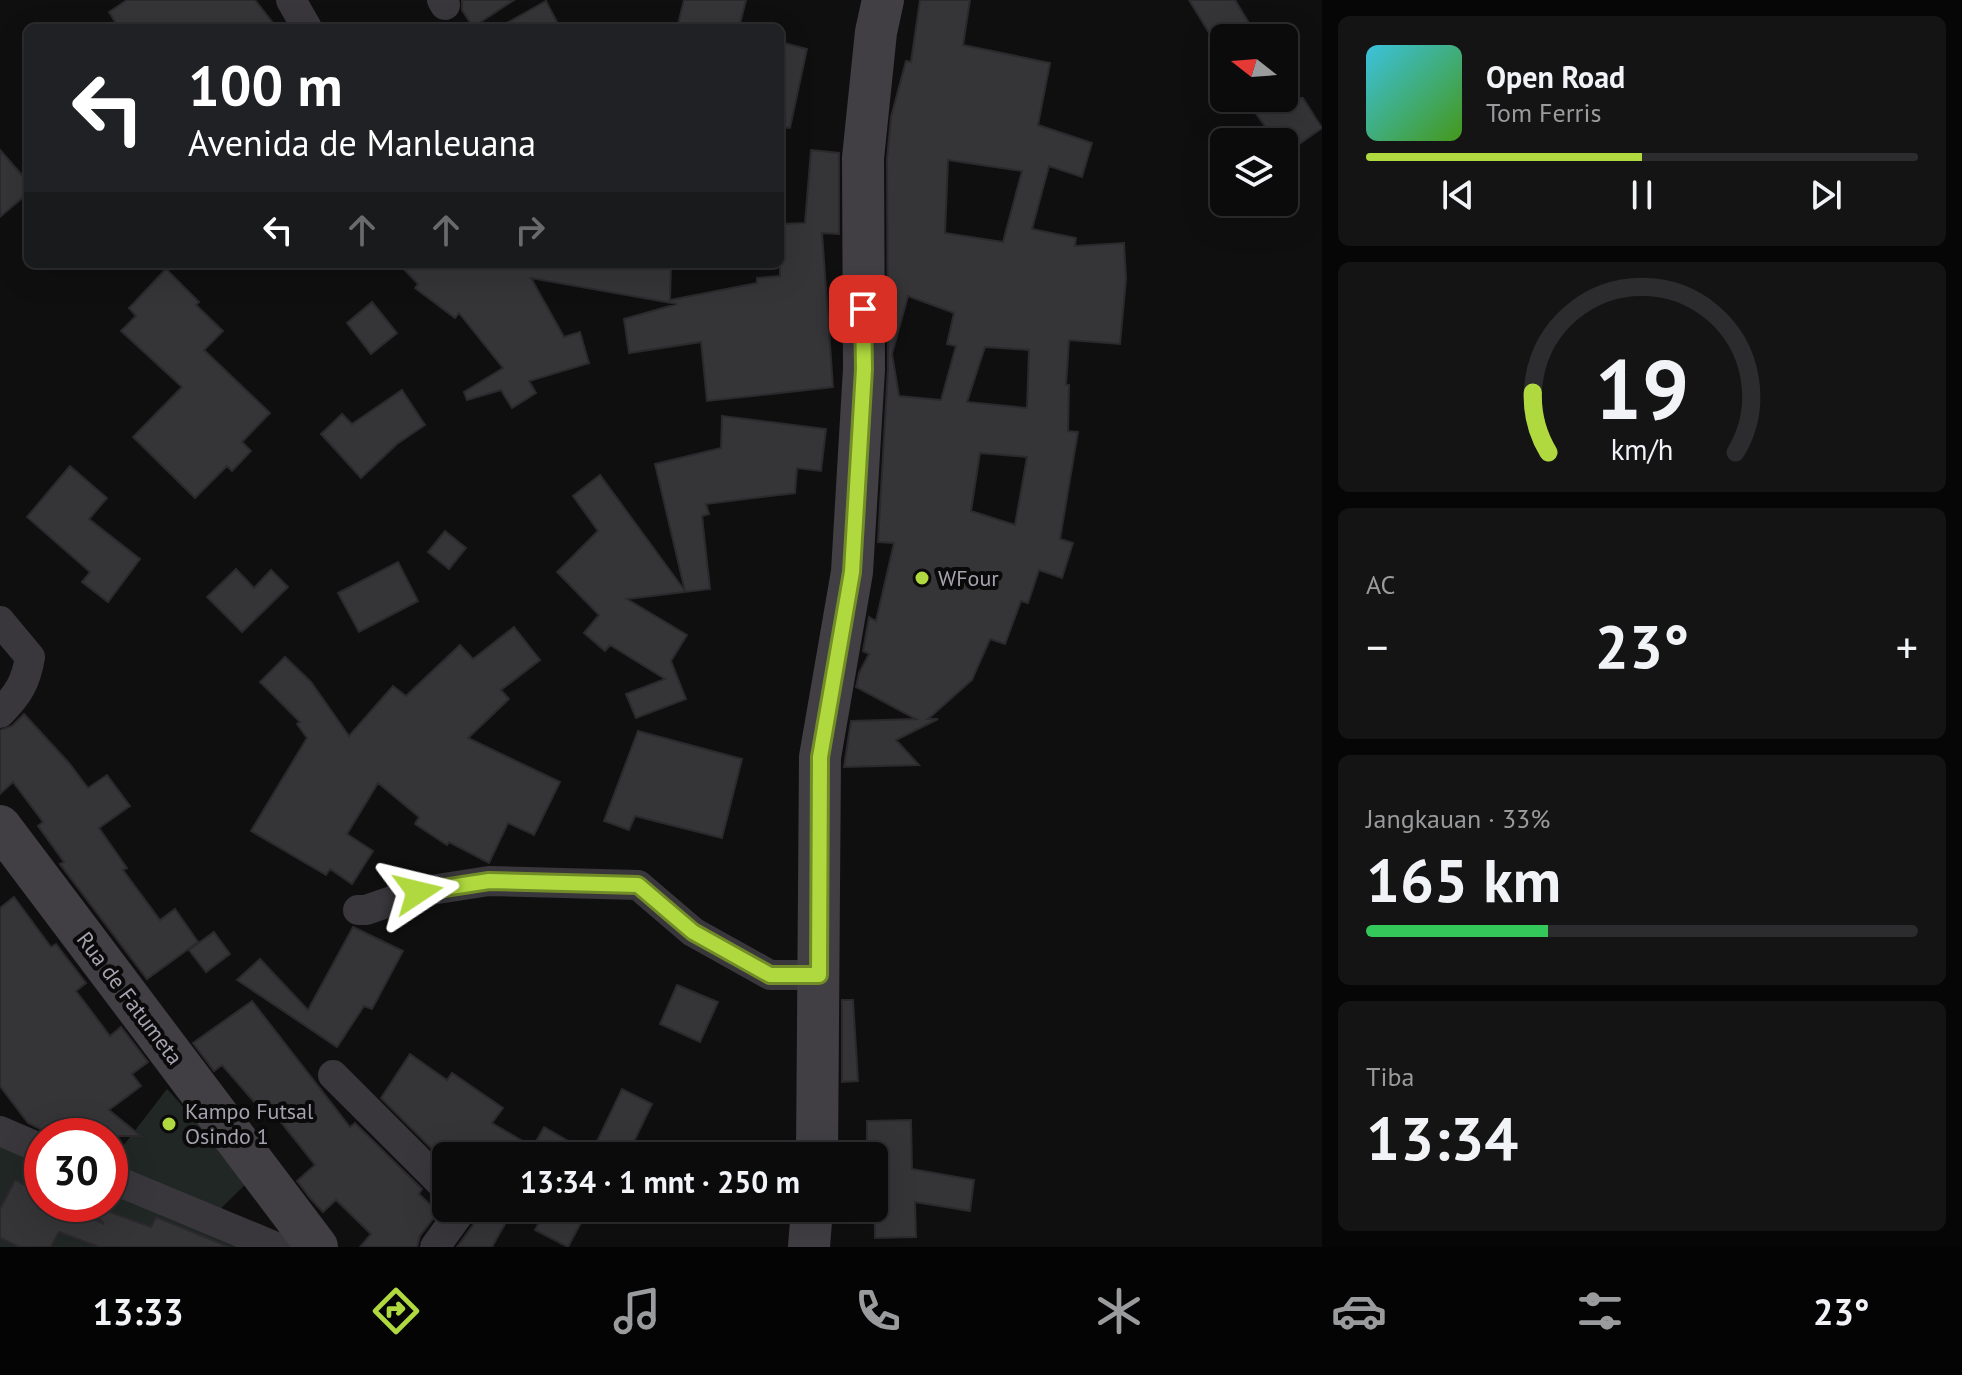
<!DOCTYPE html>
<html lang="id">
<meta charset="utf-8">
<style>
:root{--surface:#0c0b0c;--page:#151415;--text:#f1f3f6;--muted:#9a9b9d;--line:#2c2b2d;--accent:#afd93e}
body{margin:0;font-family:"PT Sans",sans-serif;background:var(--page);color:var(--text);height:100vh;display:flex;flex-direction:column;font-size:30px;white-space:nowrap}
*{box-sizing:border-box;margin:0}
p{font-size:26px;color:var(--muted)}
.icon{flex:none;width:44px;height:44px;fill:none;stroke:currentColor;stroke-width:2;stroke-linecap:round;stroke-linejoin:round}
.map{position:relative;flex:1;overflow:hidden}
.drawer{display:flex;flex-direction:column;gap:16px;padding:16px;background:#070607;width:640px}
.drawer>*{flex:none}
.banner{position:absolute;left:24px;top:24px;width:760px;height:244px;border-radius:12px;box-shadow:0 8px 32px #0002,0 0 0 2px var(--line);background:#202124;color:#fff;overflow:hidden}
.needle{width:52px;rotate:287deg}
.buttons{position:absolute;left:1210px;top:24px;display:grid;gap:16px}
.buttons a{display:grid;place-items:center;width:88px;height:88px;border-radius:12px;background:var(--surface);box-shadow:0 8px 32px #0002,0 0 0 2px var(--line);font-size:40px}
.speed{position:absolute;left:24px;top:1118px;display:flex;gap:16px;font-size:40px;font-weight:700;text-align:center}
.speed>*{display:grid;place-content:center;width:104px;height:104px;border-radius:50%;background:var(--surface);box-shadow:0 8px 32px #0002,0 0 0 2px var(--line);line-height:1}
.speed .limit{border:12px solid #d22;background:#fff;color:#111}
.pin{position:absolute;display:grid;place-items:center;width:68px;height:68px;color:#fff;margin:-34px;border-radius:16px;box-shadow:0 4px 12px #0006}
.me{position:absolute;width:88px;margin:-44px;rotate:80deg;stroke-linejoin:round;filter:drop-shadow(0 0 6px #0008)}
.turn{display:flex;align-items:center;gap:28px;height:168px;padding:0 32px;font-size:36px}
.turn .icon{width:104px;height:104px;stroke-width:2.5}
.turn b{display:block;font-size:56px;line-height:68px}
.lanes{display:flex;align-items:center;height:76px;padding:0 32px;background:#0003;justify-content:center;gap:40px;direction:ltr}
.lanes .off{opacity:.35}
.big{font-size:60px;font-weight:700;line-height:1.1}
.drawer .tile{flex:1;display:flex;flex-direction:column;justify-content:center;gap:12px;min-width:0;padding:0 28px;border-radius:12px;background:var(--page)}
.drawer .dial{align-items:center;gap:0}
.dial svg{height:208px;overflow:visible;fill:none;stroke:var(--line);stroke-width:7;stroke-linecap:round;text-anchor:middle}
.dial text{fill:var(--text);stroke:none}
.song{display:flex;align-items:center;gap:24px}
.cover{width:96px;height:96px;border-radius:12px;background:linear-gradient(135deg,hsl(190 70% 55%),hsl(100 70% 35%))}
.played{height:8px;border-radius:4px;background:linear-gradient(90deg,var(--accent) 50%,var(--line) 50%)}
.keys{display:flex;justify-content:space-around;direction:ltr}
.heat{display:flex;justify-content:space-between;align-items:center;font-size:44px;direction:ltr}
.charge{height:12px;border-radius:6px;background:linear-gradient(90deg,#34c759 33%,var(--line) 0)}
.trip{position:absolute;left:432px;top:1142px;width:456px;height:80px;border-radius:12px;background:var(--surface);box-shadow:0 8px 32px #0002,0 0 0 2px var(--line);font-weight:700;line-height:80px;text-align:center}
.tabs{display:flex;height:128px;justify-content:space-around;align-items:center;background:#050405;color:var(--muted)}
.tabs .icon{width:56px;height:56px}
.tabs .on{color:var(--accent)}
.tabs b{font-size:36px;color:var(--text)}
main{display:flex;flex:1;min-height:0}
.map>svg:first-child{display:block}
.green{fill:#202725}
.building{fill:#353437;stroke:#2b292c;stroke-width:2;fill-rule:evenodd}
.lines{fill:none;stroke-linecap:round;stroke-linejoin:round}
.street{stroke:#39373b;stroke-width:30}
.secondary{stroke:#413f44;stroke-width:42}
.route-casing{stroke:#728d28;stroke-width:20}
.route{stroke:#afd93e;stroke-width:14}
.poi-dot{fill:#afd93e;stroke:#0b0a0b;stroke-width:3}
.labels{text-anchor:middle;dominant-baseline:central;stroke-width:8;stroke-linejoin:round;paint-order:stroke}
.poi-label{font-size:22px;fill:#a6a2af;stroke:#0b0a0b;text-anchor:start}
.street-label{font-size:22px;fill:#a6a2af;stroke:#0b0a0b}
</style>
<main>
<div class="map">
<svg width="1322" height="1247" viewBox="0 0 1322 1247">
<rect width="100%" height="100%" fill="#100f10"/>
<path class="green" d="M 167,1089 L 250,1180 L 213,1216 L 119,1168 L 113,1159 Z
M 0,1131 L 42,1149 L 42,1204 L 110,1204 L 110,1178 L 276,1247 L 0,1247 Z"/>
<path class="building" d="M 127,0 L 255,0 L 277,28 L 119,28 L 109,12 Z
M 462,0 L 514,0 L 473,27 L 462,10 Z
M 684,0 L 746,0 L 739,28 L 677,28 Z
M 920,0 L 970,0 L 963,45 L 1050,63 L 1038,125 L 1092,143 L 1082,177 L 1049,166 L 1032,229 L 1076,238 L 1075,246 L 1124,243 L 1126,279 L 1120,344 L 1069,340 L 1066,385 L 1069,385 L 1068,431 L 1078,432 L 1060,539 L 1073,543 L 1062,578 L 1039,570 L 1028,603 L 1021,601 L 1005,644 L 990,639 L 972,680 L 928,719 L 938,719 L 896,740 L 919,765 L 844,767 L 851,721 L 916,719 L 856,687 L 859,673 L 869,654 L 863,651 L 869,617 L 876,621 L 894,543 L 878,542 L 888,369 L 887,159 L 891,117 L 906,61 L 911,62 ZM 948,160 L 1022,171 L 1003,242 L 945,233 ZM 908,296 L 954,313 L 947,344 L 956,346 L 941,400 L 899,396 L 892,354 ZM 985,347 L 1029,350 L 1027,408 L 967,402 ZM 980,453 L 1027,457 L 1015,525 L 971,511 Z
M 1189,0 L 1235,0 L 1249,23 L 1216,44 Z
M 546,1 L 560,28 L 498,28 Z
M 780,42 L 807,49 L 790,128 L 780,127 Z
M 1245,98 L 1303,98 L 1322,128 L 1285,154 L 1284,142 L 1276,142 Z
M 0,150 L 28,182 L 28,193 L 0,217 Z
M 811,150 L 839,153 L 839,234 L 822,233 L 833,387 L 707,401 L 701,342 L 629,353 L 624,319 L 677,304 L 531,278 L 564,337 L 580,332 L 589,363 L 529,381 L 536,393 L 512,408 L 501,390 L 467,400 L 464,392 L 503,368 L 459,313 L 455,318 L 415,288 L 418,284 L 399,264 L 671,264 L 670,300 L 757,283 L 757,278 L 780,276 L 780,224 L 805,223 Z
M 166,269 L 199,302 L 196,305 L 223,331 L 204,350 L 270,413 L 242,442 L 251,451 L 232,471 L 227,466 L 195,498 L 133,437 L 182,387 L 121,331 L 136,316 L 129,308 Z
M 372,302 L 397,333 L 371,354 L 347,323 Z
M 402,390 L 425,425 L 397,444 L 361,478 L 321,434 L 342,414 L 352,424 Z
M 722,416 L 826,429 L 821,471 L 797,468 L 795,493 L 706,504 L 709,514 L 702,516 L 710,589 L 627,599 L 687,635 L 671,661 L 686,699 L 636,718 L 626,694 L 665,679 L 610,645 L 605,651 L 584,633 L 599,615 L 557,572 L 598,531 L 573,496 L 600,475 L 685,591 L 655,464 L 721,448 Z
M 70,466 L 107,498 L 89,519 L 140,559 L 108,602 L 82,582 L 90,572 L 27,517 Z
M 445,531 L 466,548 L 449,569 L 428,552 Z
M 398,562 L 418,601 L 359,632 L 338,593 Z
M 236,569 L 254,588 L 271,570 L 288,587 L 242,632 L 207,597 Z
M 514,627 L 540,660 L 501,690 L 509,699 L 468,738 L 560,782 L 534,835 L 508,823 L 489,863 L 449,842 L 447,845 L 415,824 L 419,817 L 378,783 L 347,834 L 373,851 L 352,884 L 330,869 L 326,875 L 251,831 L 307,738 L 297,724 L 300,722 L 260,682 L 285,657 L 311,682 L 349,736 L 393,686 L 406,696 L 460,645 L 473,659 Z
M 24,714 L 69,763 L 88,788 L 107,775 L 130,806 L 99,828 L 127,868 L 123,870 L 160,920 L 175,909 L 198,942 L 147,979 L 60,864 L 64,862 L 38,826 L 43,822 L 13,782 L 0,794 L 0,730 L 12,726 Z
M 638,731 L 742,759 L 722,838 L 635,816 L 629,830 L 604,821 Z
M 14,897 L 51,947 L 56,944 L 86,983 L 76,991 L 110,1036 L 121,1027 L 148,1062 L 132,1074 L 141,1086 L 109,1110 L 141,1136 L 54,1136 L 28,1123 L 0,1086 L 0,908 Z
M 353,927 L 403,951 L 372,1009 L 364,1006 L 337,1047 L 237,980 L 260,959 L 308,1010 Z
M 214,932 L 230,954 L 206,972 L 189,950 Z
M 677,985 L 718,1002 L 700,1042 L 660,1024 Z
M 842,1000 L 853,1000 L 858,1081 L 842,1082 Z
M 252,1001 L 350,1127 L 355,1123 L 422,1189 L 419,1194 L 438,1212 L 420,1236 L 417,1247 L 360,1247 L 371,1234 L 336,1200 L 323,1212 L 310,1198 L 297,1181 L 315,1165 L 268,1106 L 262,1111 L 222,1065 L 214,1071 L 193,1043 Z
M 410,1054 L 447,1080 L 452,1073 L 503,1108 L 492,1123 L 533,1147 L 544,1127 L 591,1154 L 622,1089 L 652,1104 L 627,1156 L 444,1156 L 442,1159 L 381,1098 Z
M 911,1120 L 912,1169 L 974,1180 L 970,1211 L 915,1202 L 916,1237 L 875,1238 L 874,1156 L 867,1156 L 867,1121 Z
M 15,1180 L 42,1194 L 42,1204 L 62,1204 L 104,1224 L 88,1204 L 151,1227 L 156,1217 L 229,1247 L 99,1247 L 59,1232 L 51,1247 L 19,1247 L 0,1238 L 0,1209 Z
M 481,1208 L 514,1208 L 492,1247 L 457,1247 L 478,1218 Z
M 547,1208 L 589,1208 L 568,1247 L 535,1230 Z"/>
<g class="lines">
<path class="street" d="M 291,0 L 307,28
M 442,0 L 445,5
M 0,621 L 30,657 C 26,682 18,695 0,713
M 358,910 L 366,910 L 418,892 L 489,881 L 638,885 L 693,932 L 770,975 L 819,975
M 333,1075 L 446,1188
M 0,1131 L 42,1149
M 110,1178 L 276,1247
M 435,1247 L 463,1208"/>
<path class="secondary" d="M 0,826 L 317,1247
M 817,1156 L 820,757 L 852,572 L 864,369 L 863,158 L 876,32 L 883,0
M 809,1247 L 812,1208"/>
</g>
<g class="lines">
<defs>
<path id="route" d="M 418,892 L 489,881 L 638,885 L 693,932 L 770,975 L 819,975 L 820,757 L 852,572 L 864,369 L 863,309"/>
</defs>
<use href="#route" class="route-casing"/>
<use href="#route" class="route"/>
</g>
<g class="poi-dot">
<circle cx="922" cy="578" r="8"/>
<circle cx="169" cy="1124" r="8"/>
</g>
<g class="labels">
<g class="poi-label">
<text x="938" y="578">WFour</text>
<text x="185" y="1111">Kampo Futsal<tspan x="185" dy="25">Osindo 1</tspan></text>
</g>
<g class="street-label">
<text transform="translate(130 998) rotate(53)">Rua de Fatumeta</text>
</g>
</g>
</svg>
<div class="buttons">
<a><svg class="needle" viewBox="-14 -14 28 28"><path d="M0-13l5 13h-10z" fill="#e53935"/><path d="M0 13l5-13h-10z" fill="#9a9b9d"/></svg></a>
<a><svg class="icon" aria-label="layers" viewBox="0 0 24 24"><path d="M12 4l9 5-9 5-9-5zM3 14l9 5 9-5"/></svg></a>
</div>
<div class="speed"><div class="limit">30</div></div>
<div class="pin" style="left:863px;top:309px;background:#d93025"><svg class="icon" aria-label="arrive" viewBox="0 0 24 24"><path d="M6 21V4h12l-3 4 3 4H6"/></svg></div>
<svg class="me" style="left:418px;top:892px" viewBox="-20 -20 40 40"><path d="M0-17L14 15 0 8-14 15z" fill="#afd93e" stroke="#fff" stroke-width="4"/></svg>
<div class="trip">13:34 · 1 mnt · 250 m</div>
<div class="banner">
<div class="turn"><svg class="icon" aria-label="left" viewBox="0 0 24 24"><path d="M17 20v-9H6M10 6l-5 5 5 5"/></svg><div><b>100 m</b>Avenida de Manleuana</div></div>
<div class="lanes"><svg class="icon" aria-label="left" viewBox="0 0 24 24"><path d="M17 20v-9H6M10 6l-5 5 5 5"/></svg><svg class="icon off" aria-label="ahead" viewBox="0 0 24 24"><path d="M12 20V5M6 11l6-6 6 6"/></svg><svg class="icon off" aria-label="ahead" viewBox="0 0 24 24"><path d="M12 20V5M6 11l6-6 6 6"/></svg><svg class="icon off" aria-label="right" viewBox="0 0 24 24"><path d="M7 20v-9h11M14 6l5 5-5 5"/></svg></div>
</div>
</div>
<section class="drawer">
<div class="tile">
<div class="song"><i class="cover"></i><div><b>Open Road</b><p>Tom Ferris</p></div></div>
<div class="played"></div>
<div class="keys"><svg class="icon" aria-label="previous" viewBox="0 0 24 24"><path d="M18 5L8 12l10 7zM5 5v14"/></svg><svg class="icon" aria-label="pause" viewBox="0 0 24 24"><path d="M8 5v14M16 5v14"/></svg><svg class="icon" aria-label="next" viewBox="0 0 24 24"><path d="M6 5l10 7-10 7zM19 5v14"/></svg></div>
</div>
<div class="tile dial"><svg viewBox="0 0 100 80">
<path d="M14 69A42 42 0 1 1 86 69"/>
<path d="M14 69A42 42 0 0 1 8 46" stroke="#afd93e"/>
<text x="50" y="56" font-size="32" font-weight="700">19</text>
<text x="50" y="72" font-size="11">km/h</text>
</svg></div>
<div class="tile"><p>AC</p>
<div class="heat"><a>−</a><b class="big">23°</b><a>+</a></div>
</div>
<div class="tile"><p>Jangkauan · 33%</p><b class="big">165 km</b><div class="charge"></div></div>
<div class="tile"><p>Tiba</p><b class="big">13:34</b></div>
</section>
</main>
<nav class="tabs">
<b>13:33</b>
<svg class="icon on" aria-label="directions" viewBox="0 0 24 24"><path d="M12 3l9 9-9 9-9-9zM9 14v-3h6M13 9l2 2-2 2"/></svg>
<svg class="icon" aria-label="music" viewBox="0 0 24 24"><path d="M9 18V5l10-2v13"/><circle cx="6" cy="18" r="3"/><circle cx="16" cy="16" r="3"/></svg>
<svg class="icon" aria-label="phone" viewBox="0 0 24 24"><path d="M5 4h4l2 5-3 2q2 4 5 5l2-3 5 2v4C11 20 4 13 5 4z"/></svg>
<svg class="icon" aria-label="climate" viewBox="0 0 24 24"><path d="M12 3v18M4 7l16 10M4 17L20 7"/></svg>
<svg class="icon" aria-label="car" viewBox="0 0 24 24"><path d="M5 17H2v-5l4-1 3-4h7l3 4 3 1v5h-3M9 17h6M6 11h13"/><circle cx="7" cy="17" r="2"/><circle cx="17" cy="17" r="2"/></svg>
<svg class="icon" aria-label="filters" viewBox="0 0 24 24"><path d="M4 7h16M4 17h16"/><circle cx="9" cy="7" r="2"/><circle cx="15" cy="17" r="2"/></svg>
<b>23°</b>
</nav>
